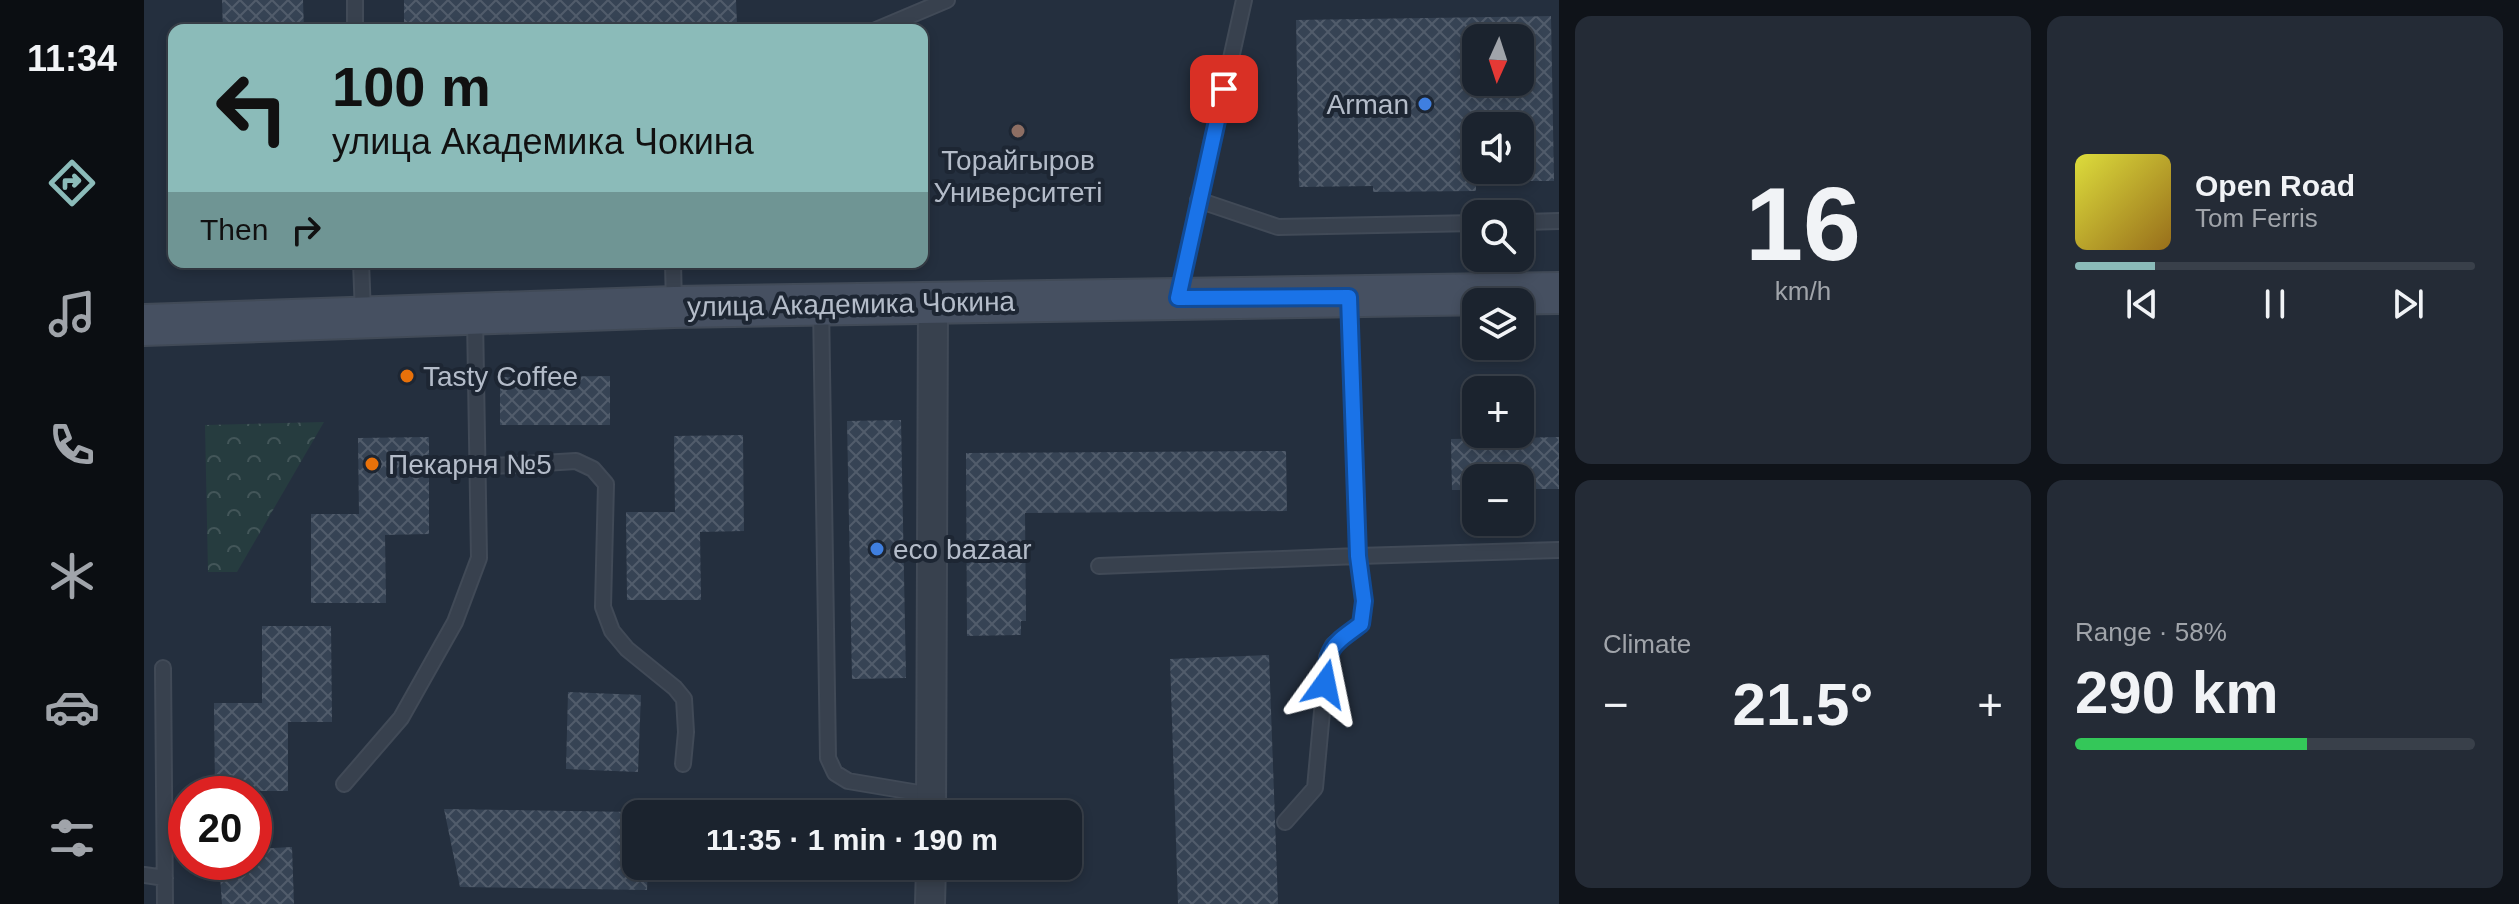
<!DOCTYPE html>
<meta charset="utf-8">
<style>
:root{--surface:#1b232e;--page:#242b36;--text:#f1f3f6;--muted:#a0a4aa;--line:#39404a;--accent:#8bbbb9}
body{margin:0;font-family:Helvetica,sans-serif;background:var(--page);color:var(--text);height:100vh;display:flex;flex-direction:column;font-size:30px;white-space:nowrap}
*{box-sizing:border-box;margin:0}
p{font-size:26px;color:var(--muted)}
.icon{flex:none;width:44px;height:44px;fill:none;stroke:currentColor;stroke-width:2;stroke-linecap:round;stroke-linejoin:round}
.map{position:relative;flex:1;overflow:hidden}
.panel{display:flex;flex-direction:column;gap:16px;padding:16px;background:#0f1319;width:960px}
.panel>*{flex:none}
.banner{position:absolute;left:24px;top:24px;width:760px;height:244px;border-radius:16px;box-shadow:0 4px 12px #0003,0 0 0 2px var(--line);background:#8bbbb9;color:#111;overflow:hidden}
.needle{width:52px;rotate:183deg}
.fabs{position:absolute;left:1318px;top:24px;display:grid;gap:16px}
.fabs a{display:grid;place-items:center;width:72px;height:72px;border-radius:16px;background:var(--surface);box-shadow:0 4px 12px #0003,0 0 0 2px var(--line);font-size:40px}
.speed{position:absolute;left:24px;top:776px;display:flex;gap:16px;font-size:40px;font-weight:700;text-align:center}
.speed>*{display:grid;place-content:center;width:104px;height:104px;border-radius:50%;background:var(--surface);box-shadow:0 4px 12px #0003,0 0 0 2px var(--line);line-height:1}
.speed .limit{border:12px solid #d22;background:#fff;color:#111}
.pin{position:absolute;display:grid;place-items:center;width:68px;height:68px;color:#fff;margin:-34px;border-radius:16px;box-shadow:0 4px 12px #0006}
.me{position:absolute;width:88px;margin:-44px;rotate:12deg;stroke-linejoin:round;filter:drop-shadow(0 0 6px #0008)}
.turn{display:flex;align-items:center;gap:28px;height:168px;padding:0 32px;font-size:36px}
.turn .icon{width:104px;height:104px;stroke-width:2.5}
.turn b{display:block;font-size:56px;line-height:68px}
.then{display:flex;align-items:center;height:76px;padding:0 32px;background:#0003;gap:16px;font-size:30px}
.big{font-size:60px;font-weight:700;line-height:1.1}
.panel .tile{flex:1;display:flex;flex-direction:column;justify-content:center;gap:12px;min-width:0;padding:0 28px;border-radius:16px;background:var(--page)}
.panel .dial{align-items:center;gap:0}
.dial b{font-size:104px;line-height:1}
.song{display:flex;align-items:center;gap:24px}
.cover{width:96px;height:96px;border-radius:12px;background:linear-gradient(135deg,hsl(60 70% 55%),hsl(40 70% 35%))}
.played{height:8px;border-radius:4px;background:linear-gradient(90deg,var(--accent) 20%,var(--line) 20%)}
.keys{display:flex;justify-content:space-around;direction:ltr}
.heat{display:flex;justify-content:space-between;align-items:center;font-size:44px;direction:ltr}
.charge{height:12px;border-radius:6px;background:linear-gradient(90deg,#34c759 58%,var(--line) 0)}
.panel .tiles{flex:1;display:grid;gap:16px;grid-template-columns:repeat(2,1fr)}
.trip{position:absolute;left:478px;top:800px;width:460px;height:80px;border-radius:16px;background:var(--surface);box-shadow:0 4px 12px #0003,0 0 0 2px var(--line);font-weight:700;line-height:80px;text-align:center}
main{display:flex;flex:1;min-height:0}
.dock{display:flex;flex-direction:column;width:144px;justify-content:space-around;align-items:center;background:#0b0e12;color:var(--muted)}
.dock .icon{width:56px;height:56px}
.dock .current{color:var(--accent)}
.dock b{font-size:36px;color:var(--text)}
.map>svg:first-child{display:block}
.park{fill:url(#park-crowns)}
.building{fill:url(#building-cross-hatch);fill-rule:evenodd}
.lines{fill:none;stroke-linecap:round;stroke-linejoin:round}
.lane-casing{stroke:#414a57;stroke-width:18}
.street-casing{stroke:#414a57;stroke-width:32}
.secondary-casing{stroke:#414a57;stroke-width:44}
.lane{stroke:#38414e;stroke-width:14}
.street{stroke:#38414e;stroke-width:28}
.secondary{stroke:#465061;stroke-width:40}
.route-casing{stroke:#114b97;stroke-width:20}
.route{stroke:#1a73e8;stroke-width:14}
.shop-dot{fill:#3f7fe0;stroke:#1d2633;stroke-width:3}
.education-dot{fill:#8d6e63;stroke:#1d2633;stroke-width:3}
.food-dot{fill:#e8710a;stroke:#1d2633;stroke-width:3}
.labels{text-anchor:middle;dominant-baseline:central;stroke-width:8;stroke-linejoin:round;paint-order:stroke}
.poi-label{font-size:28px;fill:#b4bcc9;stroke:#1d2633;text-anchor:start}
.street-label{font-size:28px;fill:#b4bcc9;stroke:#1d2633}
</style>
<main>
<nav class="dock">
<b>11:34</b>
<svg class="icon current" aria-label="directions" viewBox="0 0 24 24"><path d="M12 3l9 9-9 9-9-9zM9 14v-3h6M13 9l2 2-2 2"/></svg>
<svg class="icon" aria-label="music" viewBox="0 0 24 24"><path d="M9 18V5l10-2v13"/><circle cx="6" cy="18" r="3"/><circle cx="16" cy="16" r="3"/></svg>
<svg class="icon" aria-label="phone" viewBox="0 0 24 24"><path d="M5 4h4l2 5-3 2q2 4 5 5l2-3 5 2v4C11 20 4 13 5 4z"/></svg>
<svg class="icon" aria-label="climate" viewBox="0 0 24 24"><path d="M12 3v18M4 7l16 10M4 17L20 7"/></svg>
<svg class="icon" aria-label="car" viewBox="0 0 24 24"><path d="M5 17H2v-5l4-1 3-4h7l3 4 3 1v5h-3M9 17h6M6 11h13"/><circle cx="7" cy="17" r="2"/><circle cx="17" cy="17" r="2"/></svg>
<svg class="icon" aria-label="filters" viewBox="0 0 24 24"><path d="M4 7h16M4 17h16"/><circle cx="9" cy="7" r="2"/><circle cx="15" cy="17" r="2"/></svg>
</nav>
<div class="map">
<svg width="1415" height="904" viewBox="0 0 1415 904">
<defs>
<pattern id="park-crowns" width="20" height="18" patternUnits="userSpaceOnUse" patternTransform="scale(2)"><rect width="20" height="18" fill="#263c3f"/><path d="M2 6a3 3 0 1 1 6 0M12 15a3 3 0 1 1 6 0" fill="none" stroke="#435659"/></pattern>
<pattern id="building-cross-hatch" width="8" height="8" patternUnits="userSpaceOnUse" patternTransform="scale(2)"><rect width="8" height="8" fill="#364354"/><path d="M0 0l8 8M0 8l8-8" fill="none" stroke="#515c6b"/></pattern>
</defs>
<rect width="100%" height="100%" fill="#242f3e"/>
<path class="park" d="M 180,422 L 93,572 L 64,572 L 61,425 Z"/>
<path class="building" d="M 78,0 L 159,0 L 160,30 L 79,30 Z
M 260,0 L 592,0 L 593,24 L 260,27 Z
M 1407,16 L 1410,181 L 1376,181 L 1376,126 L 1332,126 L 1332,191 L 1229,192 L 1229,186 L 1155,187 L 1152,20 ZM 1332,38 L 1376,38 L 1376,82 L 1332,82 Z
M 466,376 L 466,425 L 356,425 L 356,377 Z
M 757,420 L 762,678 L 708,679 L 703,421 Z
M 599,435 L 600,531 L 556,532 L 557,600 L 483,600 L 482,512 L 531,512 L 530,436 Z
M 285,437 L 285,534 L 241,535 L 242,603 L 167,603 L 167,514 L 215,514 L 214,438 Z
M 1415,437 L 1415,489 L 1376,489 L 1376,478 L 1332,478 L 1332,490 L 1308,490 L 1307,439 Z
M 1142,451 L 1143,511 L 881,513 L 882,621 L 877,621 L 877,635 L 823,636 L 822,453 Z
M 118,626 L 187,626 L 188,722 L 144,722 L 144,791 L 71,791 L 70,703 L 118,703 Z
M 1125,655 L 1134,904 L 1034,904 L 1026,659 Z
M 424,692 L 497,695 L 494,772 L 422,769 Z
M 300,809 L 492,812 L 492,866 L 504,866 L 503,890 L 316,887 Z
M 148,847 L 150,904 L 78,904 L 75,862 L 110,862 L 110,849 Z"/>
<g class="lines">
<defs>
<path id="lane" d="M 211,0 L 211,30
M 732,30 L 803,0
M 1054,200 L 1134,227 L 1332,223
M 1376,222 L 1415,221
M 217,262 L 219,314
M 529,262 L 530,306
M 1034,297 L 1100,0
M 677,305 L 684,758 L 691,773 L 704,781 L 787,795
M 333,467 L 432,461 L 449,469 L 462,484 L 459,607 L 468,631 L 483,649 L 531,688 L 540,699 L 542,732 L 539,764
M 955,566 L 1214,556 L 1205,298
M 19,668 L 21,904
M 200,784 L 257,718 L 311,622 L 335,558 L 331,318
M 1141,822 L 1171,788 L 1183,657 L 1189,645 L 1217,624 L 1220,601 L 1214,556 L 1415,550
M 0,875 L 21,878"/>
<path id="street" d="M 787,814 L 789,303
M 786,904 L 787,866"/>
<path id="secondary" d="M 0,325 L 530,307 L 1415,293"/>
</defs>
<use href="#lane" class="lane-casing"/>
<use href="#street" class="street-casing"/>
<use href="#secondary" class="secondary-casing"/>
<use href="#lane" class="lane"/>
<use href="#street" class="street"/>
<use href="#secondary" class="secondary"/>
</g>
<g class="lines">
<defs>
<path id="route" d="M 1080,89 L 1034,298 L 1205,297 L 1214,556 L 1220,601 L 1217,624 C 1187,646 1184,646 1181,684"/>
</defs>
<use href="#route" class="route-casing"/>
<use href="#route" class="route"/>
</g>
<g class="shop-dot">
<circle cx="1281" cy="104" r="8"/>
<circle cx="733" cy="549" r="8"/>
</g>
<circle class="education-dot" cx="874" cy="131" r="8"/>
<g class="food-dot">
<circle cx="263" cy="376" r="8"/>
<circle cx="228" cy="464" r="8"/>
</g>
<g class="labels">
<g class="poi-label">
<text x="1265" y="104" text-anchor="end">Arman</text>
<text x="874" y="160" text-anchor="middle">Торайгыров<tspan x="874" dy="32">Университеті</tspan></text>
<text x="279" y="376">Tasty Coffee</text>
<text x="244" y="464">Пекарня №5</text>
<text x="749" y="549">eco bazaar</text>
</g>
<g class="street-label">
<text transform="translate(707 304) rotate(-1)">улица Академика Чокина</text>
</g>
</g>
</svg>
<div class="fabs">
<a><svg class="needle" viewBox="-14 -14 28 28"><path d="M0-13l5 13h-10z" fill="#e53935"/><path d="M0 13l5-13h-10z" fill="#a0a4aa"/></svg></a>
<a><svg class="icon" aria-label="sound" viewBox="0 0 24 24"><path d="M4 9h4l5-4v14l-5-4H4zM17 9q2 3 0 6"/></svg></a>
<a><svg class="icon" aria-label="search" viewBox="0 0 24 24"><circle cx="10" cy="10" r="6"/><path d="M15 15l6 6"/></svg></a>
<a><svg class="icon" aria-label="layers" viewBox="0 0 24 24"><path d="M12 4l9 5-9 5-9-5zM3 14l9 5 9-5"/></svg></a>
<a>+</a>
<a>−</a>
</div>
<div class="speed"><div class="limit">20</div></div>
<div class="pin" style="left:1080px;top:89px;background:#d93025"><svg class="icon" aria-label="arrive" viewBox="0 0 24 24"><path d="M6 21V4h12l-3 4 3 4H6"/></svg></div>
<svg class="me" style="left:1181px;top:684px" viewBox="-20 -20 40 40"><path d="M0-17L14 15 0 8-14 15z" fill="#1a73e8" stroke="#fff" stroke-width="4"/></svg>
<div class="trip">11:35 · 1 min · 190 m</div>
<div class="banner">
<div class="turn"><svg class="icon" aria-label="left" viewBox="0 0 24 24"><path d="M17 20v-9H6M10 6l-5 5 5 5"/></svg><div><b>100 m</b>улица Академика Чокина</div></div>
<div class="then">Then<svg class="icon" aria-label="right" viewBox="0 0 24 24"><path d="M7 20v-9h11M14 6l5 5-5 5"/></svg></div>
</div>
</div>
<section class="panel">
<div class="tiles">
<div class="tile dial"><b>16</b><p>km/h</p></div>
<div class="tile">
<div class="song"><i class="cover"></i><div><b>Open Road</b><p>Tom Ferris</p></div></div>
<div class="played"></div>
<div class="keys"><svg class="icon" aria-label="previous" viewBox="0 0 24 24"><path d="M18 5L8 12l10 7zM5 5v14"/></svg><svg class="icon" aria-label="pause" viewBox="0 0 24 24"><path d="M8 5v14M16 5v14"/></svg><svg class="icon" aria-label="next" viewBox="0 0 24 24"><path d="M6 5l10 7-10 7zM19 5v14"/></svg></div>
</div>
<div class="tile"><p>Climate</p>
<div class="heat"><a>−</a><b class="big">21.5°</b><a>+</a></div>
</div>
<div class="tile"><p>Range · 58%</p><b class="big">290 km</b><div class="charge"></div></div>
</div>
</section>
</main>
